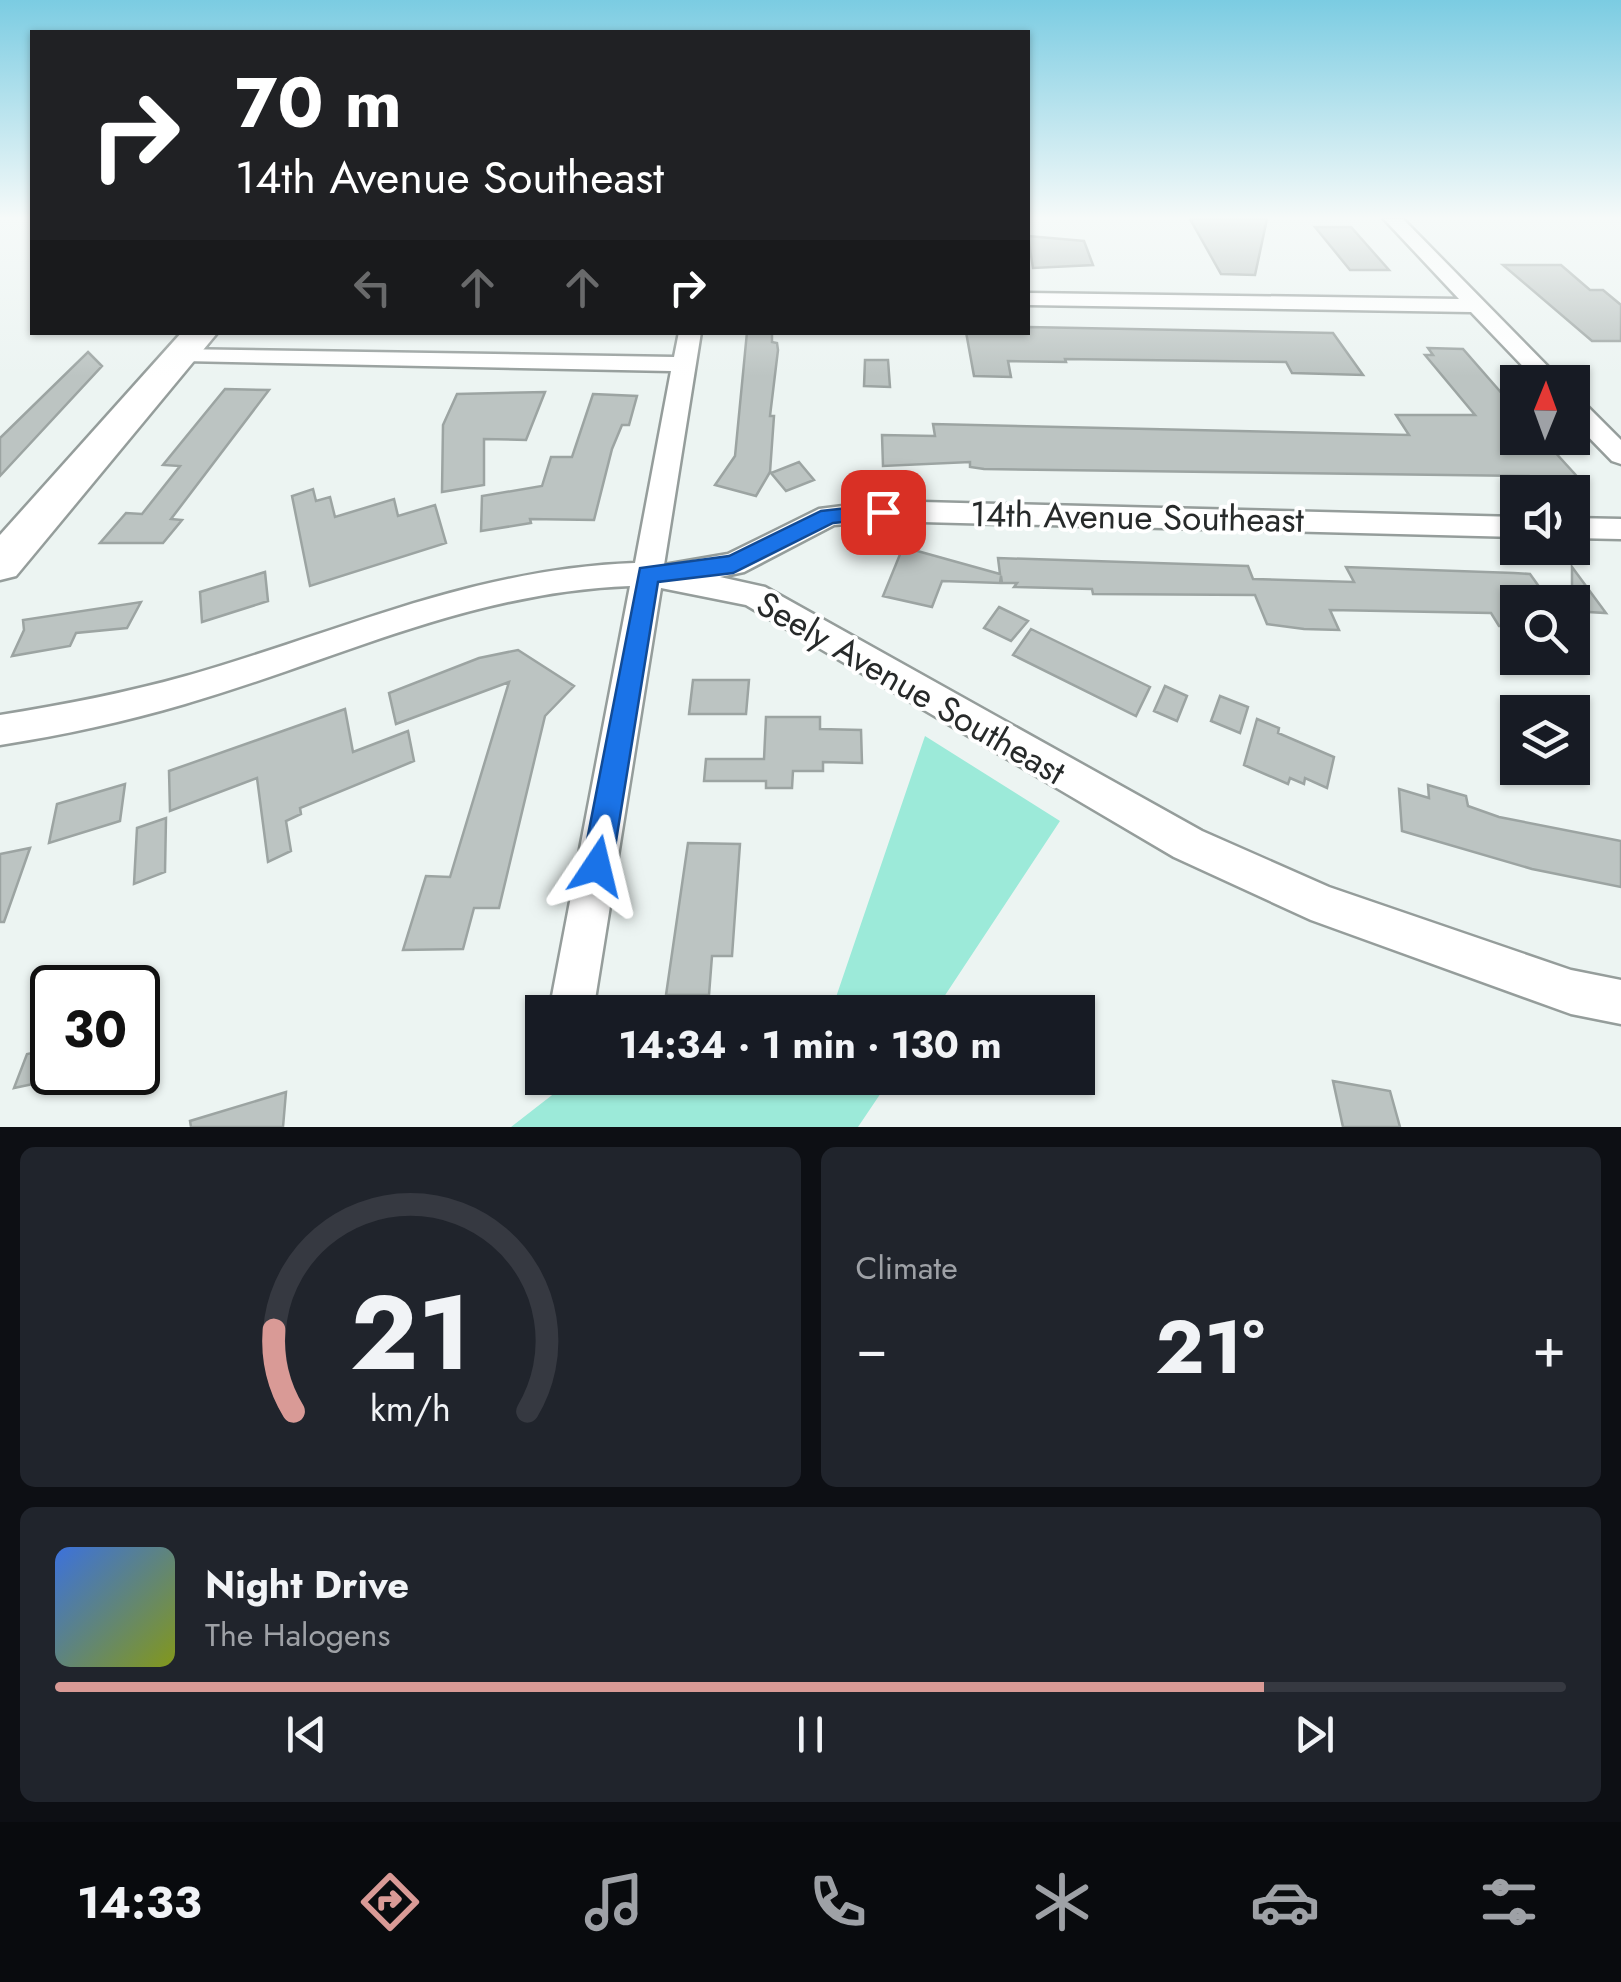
<!DOCTYPE html>
<meta charset="utf-8">
<style>
:root{--surface:#171b24;--page:#20242c;--text:#f1f3f6;--muted:#9ea1a6;--line:#363941;--accent:#d99a96}
body{margin:0;font-family:Jost,sans-serif;background:var(--page);color:var(--text);height:100vh;display:flex;flex-direction:column;font-size:38px;white-space:nowrap}
*{box-sizing:border-box;margin:0}
p{font-size:32px;color:var(--muted)}
.icon{flex:none;width:55px;height:55px;fill:none;stroke:currentColor;stroke-width:2;stroke-linecap:round;stroke-linejoin:round}
.map{position:relative;height:1127px;overflow:hidden}
.sheet{display:flex;flex-direction:column;gap:20px;padding:20px;background:#0d0f14;flex:1}
.sheet>*{flex:none}
.guide{position:absolute;left:30px;top:30px;width:1000px;height:305px;border-radius:0px;box-shadow:0 2px 8px #0004;background:#202124;color:#fff;overflow:hidden}
.needle{width:65px;rotate:1deg}
.tools{position:absolute;left:1500px;top:365px;display:grid;gap:20px}
.tools a{display:grid;place-items:center;width:90px;height:90px;border-radius:0px;background:var(--surface);box-shadow:0 2px 8px #0004;font-size:50px}
.speed{position:absolute;left:30px;top:965px;display:flex;gap:20px;font-size:50px;font-weight:700;text-align:center}
.speed>*{display:grid;place-content:center;width:130px;height:130px;border-radius:50%;background:var(--surface);box-shadow:0 2px 8px #0004;line-height:1}
.speed .limit{border:5px solid #111;border-radius:15px;background:#fff;color:#111}
.pin{position:absolute;display:grid;place-items:center;width:85px;height:85px;color:#fff;margin:-42px;border-radius:20px;box-shadow:0 5px 15px #0006}
.me{position:absolute;width:110px;margin:-55px;rotate:10deg;stroke-linejoin:round;filter:drop-shadow(0 0 8px #0008)}
.turn{display:flex;align-items:center;gap:35px;height:210px;padding:0 40px;font-size:45px}
.turn .icon{width:130px;height:130px;stroke-width:2.5}
.turn b{display:block;font-size:70px;line-height:85px}
.lanes{display:flex;align-items:center;height:95px;padding:0 40px;background:#0003;justify-content:center;gap:50px;direction:ltr}
.lanes .off{opacity:.35}
.big{font-size:75px;font-weight:700;line-height:1.1}
.sheet .card{flex:1;display:flex;flex-direction:column;justify-content:center;gap:15px;min-width:0;padding:0 35px;border-radius:15px;background:var(--page)}
.sheet .dial{align-items:center;gap:0}
.dial svg{height:260px;overflow:visible;fill:none;stroke:var(--line);stroke-width:7;stroke-linecap:round;text-anchor:middle}
.dial text{fill:var(--text);stroke:none}
.song{display:flex;align-items:center;gap:30px}
.cover{width:120px;height:120px;border-radius:15px;background:linear-gradient(135deg,hsl(220 70% 55%),hsl(70 70% 35%))}
.played{height:10px;border-radius:5px;background:linear-gradient(90deg,var(--accent) 80%,var(--line) 80%)}
.keys{display:flex;justify-content:space-around;direction:ltr}
.heat{display:flex;justify-content:space-between;align-items:center;font-size:55px;direction:ltr}
.sheet .tiles{flex:1;display:grid;gap:20px;grid-template-columns:1fr 1fr}
.card:last-child{grid-column:span 2}
.trip{position:absolute;left:525px;top:995px;width:570px;height:100px;border-radius:0px;background:var(--surface);box-shadow:0 2px 8px #0004;font-weight:700;line-height:100px;text-align:center}
.tab-bar{display:flex;height:160px;justify-content:space-around;align-items:center;background:#090b0e;color:var(--muted)}
.tab-bar .icon{width:70px;height:70px}
.tab-bar .selected{color:var(--accent)}
.tab-bar b{font-size:45px;color:var(--text)}
.map>svg:first-child{display:block}
.green{fill:#9cead9}
.building{fill:#bcc4c2;stroke:#9ca4a2;stroke-width:2.5}
.lines{fill:none;stroke-linecap:round;stroke-linejoin:round}
.street-casing{stroke:#959d9b;stroke-width:5}
.secondary-casing{stroke:#959d9b;stroke-width:5}
.street{fill:#fff;fill-rule:evenodd}
.secondary{fill:#fff;fill-rule:evenodd}
.route{fill:#1a73e8;stroke:#114b97;stroke-width:2.5}
.labels{text-anchor:middle;dominant-baseline:central;stroke-width:8;stroke-linejoin:round;paint-order:stroke}
.street-label{font-size:35px;fill:#272a2a;stroke:#fff}
</style>
<div class="map">
<svg width="1621" height="1127" viewBox="0 0 1621 1127">
<rect width="100%" height="100%" fill="#ecf4f2"/>
<path class="green" d="M 925,736 L 1060,821 L 934,1012 L 780,1012 L 834,1003 Z
M 574,1078 L 891,1078 L 858,1127 L 511,1127 Z"/>
<path class="building" d="M 1190,219 L 1267,219 L 1255,275 L 1221,274 Z
M 1315,227 L 1351,227 L 1389,270 L 1350,270 Z
M 1028,236 L 1084,241 L 1093,265 L 1033,268 Z
M 1503,265 L 1561,265 L 1590,290 L 1603,290 L 1621,305 L 1621,341 L 1592,341 Z
M 1028,327 L 1333,333 L 1363,375 L 1292,373 L 1286,362 L 1065,359 L 1066,362 L 1008,361 L 1011,377 L 974,376 L 966,332 L 1028,332 Z
M 747,332 L 772,332 L 772,342 L 777,343 L 778,350 L 770,416 L 774,416 L 770,472 L 756,496 L 715,485 L 735,456 Z
M 1428,348 L 1463,349 L 1518,412 L 1518,438 L 1542,438 L 1583,483 L 1535,483 L 1529,476 L 984,469 L 970,467 L 970,462 L 883,466 L 882,435 L 935,436 L 933,424 L 1409,435 L 1396,415 L 1475,415 L 1425,355 L 1433,355 Z
M 88,352 L 102,366 L 0,476 L 0,438 Z
M 865,360 L 888,360 L 890,387 L 864,386 Z
M 225,389 L 269,390 L 171,519 L 182,520 L 163,543 L 100,543 L 126,513 L 142,514 L 180,466 L 163,465 Z
M 545,392 L 526,440 L 484,439 L 484,485 L 442,492 L 443,425 L 457,394 Z
M 593,394 L 637,396 L 629,425 L 622,425 L 612,449 L 594,520 L 530,519 L 531,523 L 481,531 L 482,496 L 542,486 L 551,457 L 572,457 Z
M 799,462 L 814,480 L 786,491 L 771,473 Z
M 313,489 L 316,501 L 330,497 L 335,517 L 394,499 L 398,516 L 435,505 L 446,543 L 310,586 L 292,496 Z
M 903,547 L 1000,574 L 998,558 L 1248,566 L 1253,579 L 1354,582 L 1346,567 L 1514,573 L 1530,574 L 1550,602 L 1518,601 L 1518,626 L 1499,626 L 1491,613 L 1330,610 L 1339,630 L 1304,629 L 1267,624 L 1255,595 L 1093,594 L 1092,589 L 1014,587 L 1017,583 L 1002,583 L 1001,576 L 1000,583 L 942,581 L 932,607 L 883,596 Z
M 1572,567 L 1606,613 L 1572,611 Z
M 265,572 L 268,601 L 202,622 L 200,592 Z
M 141,602 L 127,628 L 76,633 L 70,646 L 12,656 L 24,630 L 23,620 Z
M 999,607 L 1028,621 L 1011,641 L 984,628 Z
M 1031,629 L 1150,687 L 1136,716 L 1013,655 Z
M 518,650 L 574,686 L 545,716 L 499,908 L 474,908 L 463,949 L 403,950 L 426,876 L 450,877 L 509,682 L 396,724 L 389,693 L 479,658 Z
M 693,680 L 749,680 L 746,714 L 689,714 Z
M 1165,686 L 1187,696 L 1177,721 L 1154,711 Z
M 1220,696 L 1248,707 L 1240,733 L 1211,721 Z
M 345,709 L 353,752 L 408,731 L 414,761 L 300,808 L 301,814 L 286,821 L 291,851 L 268,862 L 257,778 L 170,811 L 169,771 Z
M 766,717 L 820,717 L 820,729 L 861,730 L 862,763 L 823,762 L 823,771 L 793,771 L 792,788 L 766,788 L 766,781 L 704,781 L 706,759 L 764,759 Z
M 1257,719 L 1279,728 L 1278,733 L 1334,757 L 1327,788 L 1305,778 L 1304,784 L 1290,778 L 1288,784 L 1244,765 Z
M 125,784 L 120,821 L 49,843 L 57,804 Z
M 1428,785 L 1466,796 L 1468,806 L 1499,817 L 1621,841 L 1621,887 L 1532,869 L 1402,831 L 1399,789 L 1429,798 Z
M 166,818 L 165,872 L 134,884 L 137,828 Z
M 688,843 L 740,844 L 732,956 L 712,956 L 709,995 L 666,995 Z
M 30,848 L 4,922 L 0,922 L 0,854 Z
M 52,1049 L 52,1080 L 14,1088 L 27,1054 Z
M 1333,1081 L 1390,1091 L 1400,1127 L 1343,1127 Z
M 286,1092 L 283,1127 L 191,1127 L 190,1121 Z"/>
<g class="lines">
<defs>
<path id="street" d="M 1384,219 L 1403,219 L 1563,382 L 1538,382 L 1471,312 L 1028,305 L 1028,293 L 1459,299 Z
M 679,332 L 701,332 L 664,565 L 728,554 L 819,509 L 883,501 L 1518,517 L 1518,537 L 883,521 L 834,525 L 744,572 L 720,577 L 765,587 L 1202,831 L 1329,887 L 1571,970 L 1621,980 L 1621,1024 L 1571,1014 L 1311,920 L 1174,857 L 746,605 L 661,588 L 593,1012 L 549,1012 L 630,586 C 469,592 337,660 185,704 C 124,722 63,735 0,745 L 0,715 C 63,705 125,693 186,676 C 341,632 471,569 635,563 L 671,371 L 183,361 L 175,359 L 175,349 L 674,357 Z
M 1572,398 L 1581,400 L 1621,440 L 1621,464 L 1612,461 L 1572,420 Z
M 1572,518 L 1621,519 L 1621,539 L 1572,538 Z"/>
<path id="secondary" d="M 182,332 L 218,332 L 16,576 L 0,580 L 0,535 Z"/>
</defs>
<use href="#street" class="street-casing"/>
<use href="#secondary" class="secondary-casing"/>
<use href="#street" class="street"/>
<use href="#secondary" class="secondary"/>
</g>
<linearGradient id="sky" x2="0" y2="1"><stop stop-color="#7bcce2"/><stop offset="0.58" stop-color="#f6faf9"/><stop offset="1" stop-color="#f6faf9" stop-opacity="0"/></linearGradient>
<rect width="1621" height="376" fill="url(#sky)"/>
<path class="route" d="M 883,504 L 894,512 L 891,517 L 833,523 L 733,573 L 658,582 L 612,866 L 607,877 L 597,881 L 586,877 L 582,866 L 640,568 L 729,556 L 821,511 Z"/>
<g class="labels">
<g class="street-label">
<text transform="translate(1137 517) rotate(1)">14th Avenue Southeast</text>
<text transform="translate(911 688) rotate(30)">Seely Avenue Southeast</text>
</g>
</g>
</svg>
<div class="tools">
<a><svg class="needle" viewBox="-14 -14 28 28"><path d="M0-13l5 13h-10z" fill="#e53935"/><path d="M0 13l5-13h-10z" fill="#9ea1a6"/></svg></a>
<a><svg class="icon" aria-label="sound" viewBox="0 0 24 24"><path d="M4 9h4l5-4v14l-5-4H4zM17 9q2 3 0 6"/></svg></a>
<a><svg class="icon" aria-label="search" viewBox="0 0 24 24"><circle cx="10" cy="10" r="6"/><path d="M15 15l6 6"/></svg></a>
<a><svg class="icon" aria-label="layers" viewBox="0 0 24 24"><path d="M12 4l9 5-9 5-9-5zM3 14l9 5 9-5"/></svg></a>
</div>
<div class="speed"><div class="limit">30</div></div>
<div class="pin" style="left:883px;top:512px;background:#d93025"><svg class="icon" aria-label="arrive" viewBox="0 0 24 24"><path d="M6 21V4h12l-3 4 3 4H6"/></svg></div>
<svg class="me" style="left:597px;top:866px" viewBox="-20 -20 40 40"><path d="M0-17L14 15 0 8-14 15z" fill="#1a73e8" stroke="#fff" stroke-width="4"/></svg>
<div class="trip">14:34 · 1 min · 130 m</div>
<div class="guide">
<div class="turn"><svg class="icon" aria-label="right" viewBox="0 0 24 24"><path d="M7 20v-9h11M14 6l5 5-5 5"/></svg><div><b>70 m</b>14th Avenue Southeast</div></div>
<div class="lanes"><svg class="icon off" aria-label="left" viewBox="0 0 24 24"><path d="M17 20v-9H6M10 6l-5 5 5 5"/></svg><svg class="icon off" aria-label="ahead" viewBox="0 0 24 24"><path d="M12 20V5M6 11l6-6 6 6"/></svg><svg class="icon off" aria-label="ahead" viewBox="0 0 24 24"><path d="M12 20V5M6 11l6-6 6 6"/></svg><svg class="icon" aria-label="right" viewBox="0 0 24 24"><path d="M7 20v-9h11M14 6l5 5-5 5"/></svg></div>
</div>
</div>
<section class="sheet">
<div class="tiles">
<div class="card dial"><svg viewBox="0 0 100 80">
<path d="M14 69A42 42 0 1 1 86 69"/>
<path d="M14 69A42 42 0 0 1 8 44" stroke="#d99a96"/>
<text x="50" y="56" font-size="32" font-weight="700">21</text>
<text x="50" y="72" font-size="11">km/h</text>
</svg></div>
<div class="card"><p>Climate</p>
<div class="heat"><a>−</a><b class="big">21°</b><a>+</a></div>
</div>
<div class="card">
<div class="song"><i class="cover"></i><div><b>Night Drive</b><p>The Halogens</p></div></div>
<div class="played"></div>
<div class="keys"><svg class="icon" aria-label="previous" viewBox="0 0 24 24"><path d="M18 5L8 12l10 7zM5 5v14"/></svg><svg class="icon" aria-label="pause" viewBox="0 0 24 24"><path d="M8 5v14M16 5v14"/></svg><svg class="icon" aria-label="next" viewBox="0 0 24 24"><path d="M6 5l10 7-10 7zM19 5v14"/></svg></div>
</div>
</div>
</section>
<nav class="tab-bar">
<b>14:33</b>
<svg class="icon selected" aria-label="directions" viewBox="0 0 24 24"><path d="M12 3l9 9-9 9-9-9zM9 14v-3h6M13 9l2 2-2 2"/></svg>
<svg class="icon" aria-label="music" viewBox="0 0 24 24"><path d="M9 18V5l10-2v13"/><circle cx="6" cy="18" r="3"/><circle cx="16" cy="16" r="3"/></svg>
<svg class="icon" aria-label="phone" viewBox="0 0 24 24"><path d="M5 4h4l2 5-3 2q2 4 5 5l2-3 5 2v4C11 20 4 13 5 4z"/></svg>
<svg class="icon" aria-label="climate" viewBox="0 0 24 24"><path d="M12 3v18M4 7l16 10M4 17L20 7"/></svg>
<svg class="icon" aria-label="car" viewBox="0 0 24 24"><path d="M5 17H2v-5l4-1 3-4h7l3 4 3 1v5h-3M9 17h6M6 11h13"/><circle cx="7" cy="17" r="2"/><circle cx="17" cy="17" r="2"/></svg>
<svg class="icon" aria-label="filters" viewBox="0 0 24 24"><path d="M4 7h16M4 17h16"/><circle cx="9" cy="7" r="2"/><circle cx="15" cy="17" r="2"/></svg>
</nav>
